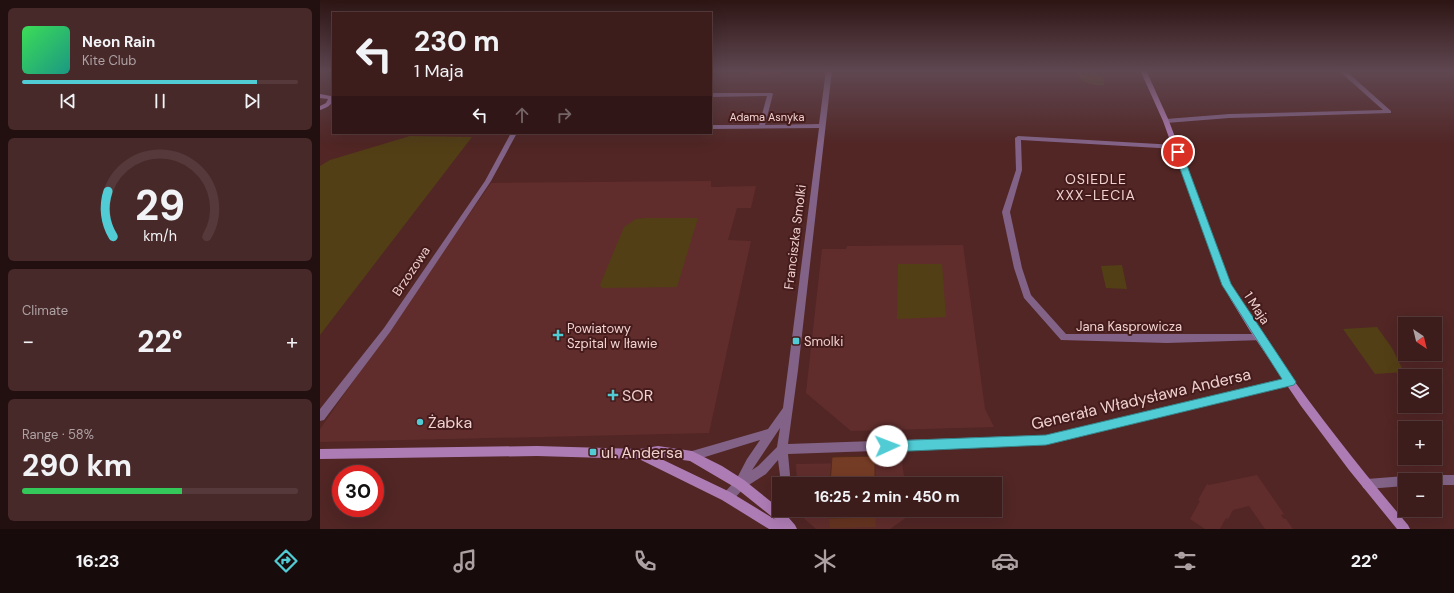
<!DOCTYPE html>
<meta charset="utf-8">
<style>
:root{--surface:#3d1c1c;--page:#482929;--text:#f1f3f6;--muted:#ada1a3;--line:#563a3b;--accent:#51ccd5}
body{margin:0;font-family:"DM Sans",sans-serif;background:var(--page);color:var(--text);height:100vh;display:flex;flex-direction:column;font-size:15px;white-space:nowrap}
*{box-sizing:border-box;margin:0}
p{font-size:13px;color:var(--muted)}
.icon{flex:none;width:22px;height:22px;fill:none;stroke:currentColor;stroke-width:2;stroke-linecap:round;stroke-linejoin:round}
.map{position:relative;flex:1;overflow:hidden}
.side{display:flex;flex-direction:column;gap:8px;padding:8px;background:#220f0f;width:320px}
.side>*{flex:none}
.hud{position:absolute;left:12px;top:12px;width:380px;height:122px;border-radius:0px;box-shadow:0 4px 16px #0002,0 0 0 1px var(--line);background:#3d1c1c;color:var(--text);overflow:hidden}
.needle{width:26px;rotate:145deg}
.controls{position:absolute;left:1078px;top:317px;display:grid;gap:8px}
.controls a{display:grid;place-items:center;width:44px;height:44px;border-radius:0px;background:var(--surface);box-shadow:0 4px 16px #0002,0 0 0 1px var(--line);font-size:20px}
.speed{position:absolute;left:12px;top:465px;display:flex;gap:8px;font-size:20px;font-weight:700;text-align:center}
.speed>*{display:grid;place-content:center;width:52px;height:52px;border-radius:50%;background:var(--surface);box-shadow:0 4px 16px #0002,0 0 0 1px var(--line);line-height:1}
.speed .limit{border:6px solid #d22;background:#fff;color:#111}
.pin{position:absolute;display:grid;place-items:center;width:34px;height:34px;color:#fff;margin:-17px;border:2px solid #fff;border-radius:50%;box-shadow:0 1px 4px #0007}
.me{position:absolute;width:44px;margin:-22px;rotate:88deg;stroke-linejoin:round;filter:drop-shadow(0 0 3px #0008)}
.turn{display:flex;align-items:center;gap:14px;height:84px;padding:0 16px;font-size:18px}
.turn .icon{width:52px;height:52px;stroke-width:2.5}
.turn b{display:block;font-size:28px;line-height:34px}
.lanes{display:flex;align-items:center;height:38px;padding:0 16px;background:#0003;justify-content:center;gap:20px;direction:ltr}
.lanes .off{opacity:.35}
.big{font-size:30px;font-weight:700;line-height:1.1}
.side .widget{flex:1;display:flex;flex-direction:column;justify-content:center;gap:6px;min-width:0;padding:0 14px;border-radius:6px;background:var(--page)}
.side .dial{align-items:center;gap:0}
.dial svg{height:104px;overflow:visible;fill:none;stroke:var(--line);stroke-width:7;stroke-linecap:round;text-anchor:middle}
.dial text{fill:var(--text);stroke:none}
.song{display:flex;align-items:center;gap:12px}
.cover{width:48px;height:48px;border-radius:6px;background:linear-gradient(135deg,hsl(130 70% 55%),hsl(170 70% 35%))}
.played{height:4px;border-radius:2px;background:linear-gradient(90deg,var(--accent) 85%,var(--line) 85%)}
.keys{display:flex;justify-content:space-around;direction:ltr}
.heat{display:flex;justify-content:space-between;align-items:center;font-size:22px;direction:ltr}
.charge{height:6px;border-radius:3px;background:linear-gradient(90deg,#34c759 58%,var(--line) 0)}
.trip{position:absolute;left:452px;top:477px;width:230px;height:40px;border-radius:0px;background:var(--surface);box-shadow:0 4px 16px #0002,0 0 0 1px var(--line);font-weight:700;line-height:40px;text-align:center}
.menu{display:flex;height:64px;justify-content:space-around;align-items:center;background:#180b0b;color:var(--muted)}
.menu .icon{width:28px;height:28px}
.menu .current{color:var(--accent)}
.menu b{font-size:18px;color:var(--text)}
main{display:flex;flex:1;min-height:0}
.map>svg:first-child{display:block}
.built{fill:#602d2c}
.green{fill:#533f16}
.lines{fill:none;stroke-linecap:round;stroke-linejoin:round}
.street{fill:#826387;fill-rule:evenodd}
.secondary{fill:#ae7cb5;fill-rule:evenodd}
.wall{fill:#653420}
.building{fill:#753c25;stroke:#522a1a}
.route{fill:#51ccd5;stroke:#35858a}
.poi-dot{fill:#51ccd5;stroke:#451b1b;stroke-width:1.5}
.labels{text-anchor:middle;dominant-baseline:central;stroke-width:4;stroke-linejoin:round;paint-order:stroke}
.far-street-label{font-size:11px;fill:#efd2d0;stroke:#451b1b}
.street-label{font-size:13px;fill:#efd2d0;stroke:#451b1b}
.poi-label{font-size:13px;fill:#efd2d0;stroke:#451b1b;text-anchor:start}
.neighbourhood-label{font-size:14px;letter-spacing:1px;fill:#efd2d0;stroke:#451b1b}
.near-poi-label{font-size:16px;fill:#efd2d0;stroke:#451b1b;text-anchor:start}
.near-street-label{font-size:16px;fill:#efd2d0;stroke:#451b1b}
</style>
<main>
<section class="side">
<div class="widget">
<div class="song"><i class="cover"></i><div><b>Neon Rain</b><p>Kite Club</p></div></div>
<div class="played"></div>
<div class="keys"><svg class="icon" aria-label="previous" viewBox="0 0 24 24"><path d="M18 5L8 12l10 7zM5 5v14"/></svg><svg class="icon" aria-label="pause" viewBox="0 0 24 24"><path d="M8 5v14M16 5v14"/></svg><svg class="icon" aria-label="next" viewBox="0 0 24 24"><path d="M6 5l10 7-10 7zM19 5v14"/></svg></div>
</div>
<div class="widget dial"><svg viewBox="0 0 100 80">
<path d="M14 69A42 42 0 1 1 86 69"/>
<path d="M14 69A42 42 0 0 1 10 34" stroke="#51ccd5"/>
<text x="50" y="56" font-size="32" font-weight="700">29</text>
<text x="50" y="72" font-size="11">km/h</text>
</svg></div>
<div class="widget"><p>Climate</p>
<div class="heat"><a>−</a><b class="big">22°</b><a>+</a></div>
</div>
<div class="widget"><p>Range · 58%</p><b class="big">290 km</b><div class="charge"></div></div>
</section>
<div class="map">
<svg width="1134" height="529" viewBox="0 0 1134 529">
<rect width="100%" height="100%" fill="#512625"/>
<path class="built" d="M 391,181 L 391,187 L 436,186 L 431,208 L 417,208 L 408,240 L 431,241 L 389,433 L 0,442 L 0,429 L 171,183 Z
M 643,245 L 665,409 L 674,427 L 531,431 L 486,393 L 502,249 L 526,249 L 527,246 Z
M 582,462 L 585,484 L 477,484 L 476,464 Z
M 937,475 L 964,514 L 961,515 L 964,519 L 966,519 L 973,529 L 945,529 L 929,506 L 913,510 L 908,519 L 906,518 L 900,529 L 885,529 L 870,519 L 880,501 L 878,500 L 887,484 L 889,485 Z
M 478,510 L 590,510 L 590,515 L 570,529 L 496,529 L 478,513 Z"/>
<path class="green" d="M 757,70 L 777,70 L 784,80 L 784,85 C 774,86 768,84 760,79 Z
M 90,136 L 152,137 L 0,335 L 0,166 L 10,160 Z
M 326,218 L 378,218 L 357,287 L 282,288 L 280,285 L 304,227 L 316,219 Z
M 578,264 L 622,264 L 626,317 L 577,319 Z
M 802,265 L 807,289 L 786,288 L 781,266 Z
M 1057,327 L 1072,348 L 1084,372 L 1055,374 L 1023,329 Z"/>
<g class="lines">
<path class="street" d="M 506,70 L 512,70 L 478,370 L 468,444 L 726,435 L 970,378 L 973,379 L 975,382 L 973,385 L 726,445 L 468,454 L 470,475 L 468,484 L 459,484 L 459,487 L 458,484 L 460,475 L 458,460 L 446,474 L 424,488 L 412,501 L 408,502 L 404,501 L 403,497 L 404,493 L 416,480 L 427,459 L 440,440 L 372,461 L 368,459 L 367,456 L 368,453 L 372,451 L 448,429 L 463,408 L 499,128 L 391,129 L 391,125 L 439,125 L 447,96 L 391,97 L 391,93 L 452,93 L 453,94 L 445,125 L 499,124 ZM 460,428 L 457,447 L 438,466 L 432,470 Z
M 1018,70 L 1025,70 L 1071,111 L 1071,113 L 909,118 L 846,123 L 843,121 L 846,119 L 909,114 L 1063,110 Z
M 1129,70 L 1134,70 L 1134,74 Z
M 191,133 L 197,133 L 171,181 L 70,332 L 4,420 L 0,421 L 0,409 L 64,328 L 165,181 Z
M 698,136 L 856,145 L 859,147 L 856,149 L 701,140 L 702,170 L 690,212 L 702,268 L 711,295 L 746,334 L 940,334 L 943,336 L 944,338 L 943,340 L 847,343 L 741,340 L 704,298 L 694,268 L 682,212 L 696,170 L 695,138 Z
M 1115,475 L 1134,475 L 1134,485 L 1115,485 L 1115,480 L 1110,480 L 1111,476 Z
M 1085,476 L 1089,477 L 1090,480 L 1085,480 L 1085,486 L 1047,489 L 1043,488 L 1042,484 L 1043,480 L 1047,479 Z
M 459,497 L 459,510 L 463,510 L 461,517 L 457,519 L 453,517 L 451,513 L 455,498 Z"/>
<path class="secondary" d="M 820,70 L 826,70 L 849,121 L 907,276 C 922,307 943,335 962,364 C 1002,420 1044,473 1088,525 L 1090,529 L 1077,529 L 1029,470 L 981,406 L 930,331 L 911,300 L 899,276 L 843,121 Z
M 0,94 L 11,96 L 13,98 C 13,105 6,108 0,110 L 0,106 L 6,103 L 8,99 L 0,98 Z
M 217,446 L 319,449 L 338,446 L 372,451 L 402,466 L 424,480 L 459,508 L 459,510 L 462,510 L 475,525 L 477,529 L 449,529 L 402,500 L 319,459 L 217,456 L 0,459 L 0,449 ZM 335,456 L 370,461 L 416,488 L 456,520 L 410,492 Z"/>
</g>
<path class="wall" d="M 431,70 L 459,70 L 458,74 L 431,74 Z
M 555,510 L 556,527 L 510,528 L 509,518 Z"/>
<path class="building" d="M 555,456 L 555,484 L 510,484 L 512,457 Z
M 509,510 L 555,510 L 555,517 L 509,518 Z"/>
<linearGradient id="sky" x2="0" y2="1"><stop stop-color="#2d1514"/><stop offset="0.49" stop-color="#5f4751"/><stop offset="1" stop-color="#5f4751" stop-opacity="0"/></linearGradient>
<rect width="1134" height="144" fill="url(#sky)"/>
<path class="route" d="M 858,150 L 862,152 L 911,284 L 974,379 L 976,382 L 974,385 L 726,445 L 567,452 L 562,450 L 561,446 L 562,443 L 567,441 L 726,435 L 962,379 L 902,285 L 854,152 Z"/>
<g class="poi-dot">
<path d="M236 329h4v4h4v4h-4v4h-4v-4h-4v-4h4z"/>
<rect x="472" y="337" width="8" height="8" rx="2"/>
<path d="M291 389h4v4h4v4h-4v4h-4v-4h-4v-4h4z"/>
<circle cx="100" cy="422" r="4"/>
<rect x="269" y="448" width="8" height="8" rx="2"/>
</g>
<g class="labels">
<g class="far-street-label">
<text x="447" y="117">Adama Asnyka</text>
</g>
<g class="street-label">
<text transform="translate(475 237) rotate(-83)">Franciszka Smolki</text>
<text transform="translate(91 271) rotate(-56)">Brzozowa</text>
<text transform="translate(937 308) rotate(57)">1 Maja</text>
<text x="809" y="326">Jana Kasprowicza</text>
</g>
<g class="poi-label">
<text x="247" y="328">Powiatowy<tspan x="247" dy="15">Szpital w Iławie</tspan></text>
<text x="484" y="341">Smolki</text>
</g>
<g class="neighbourhood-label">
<text x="776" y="179">OSIEDLE<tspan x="776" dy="16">XXX-LECIA</tspan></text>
</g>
<g class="near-poi-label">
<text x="302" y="395">SOR</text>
<text x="108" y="422">Żabka</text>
<text x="281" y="452">ul. Andersa</text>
</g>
<g class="near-street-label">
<text transform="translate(821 399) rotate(-13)">Generała Władysława Andersa</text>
</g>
</g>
</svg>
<div class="controls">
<a><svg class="needle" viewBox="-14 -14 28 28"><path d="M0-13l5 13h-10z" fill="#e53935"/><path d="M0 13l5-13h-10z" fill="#ada1a3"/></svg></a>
<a><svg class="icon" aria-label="layers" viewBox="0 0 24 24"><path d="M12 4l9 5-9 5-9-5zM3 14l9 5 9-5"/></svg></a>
<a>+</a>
<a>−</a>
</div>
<div class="speed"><div class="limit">30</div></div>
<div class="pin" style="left:858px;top:152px;background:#d93025"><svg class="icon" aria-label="arrive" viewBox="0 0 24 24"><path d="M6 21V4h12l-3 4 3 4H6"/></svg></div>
<svg class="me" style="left:567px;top:446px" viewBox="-20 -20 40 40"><circle r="19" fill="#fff"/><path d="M0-13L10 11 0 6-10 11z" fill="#51ccd5"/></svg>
<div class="trip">16:25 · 2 min · 450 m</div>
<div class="hud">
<div class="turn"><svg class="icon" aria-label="left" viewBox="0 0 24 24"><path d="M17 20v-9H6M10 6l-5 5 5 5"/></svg><div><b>230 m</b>1 Maja</div></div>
<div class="lanes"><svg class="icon" aria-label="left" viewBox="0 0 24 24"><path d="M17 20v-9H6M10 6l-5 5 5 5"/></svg><svg class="icon off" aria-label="ahead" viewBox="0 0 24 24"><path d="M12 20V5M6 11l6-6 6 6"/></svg><svg class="icon off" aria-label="right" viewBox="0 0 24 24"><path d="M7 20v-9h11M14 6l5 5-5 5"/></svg></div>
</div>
</div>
</main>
<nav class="menu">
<b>16:23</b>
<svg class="icon current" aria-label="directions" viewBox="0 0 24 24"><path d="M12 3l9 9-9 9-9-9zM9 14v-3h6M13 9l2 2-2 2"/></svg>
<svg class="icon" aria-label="music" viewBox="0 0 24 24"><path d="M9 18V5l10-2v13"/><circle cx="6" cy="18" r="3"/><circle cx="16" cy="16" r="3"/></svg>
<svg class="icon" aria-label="phone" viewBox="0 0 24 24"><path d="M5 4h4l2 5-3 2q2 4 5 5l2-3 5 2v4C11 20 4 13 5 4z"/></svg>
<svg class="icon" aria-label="climate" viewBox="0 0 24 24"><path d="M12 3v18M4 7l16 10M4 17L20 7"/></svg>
<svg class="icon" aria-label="car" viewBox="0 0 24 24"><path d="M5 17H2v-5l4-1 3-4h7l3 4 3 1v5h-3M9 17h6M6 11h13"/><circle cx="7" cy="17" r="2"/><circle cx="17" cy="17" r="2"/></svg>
<svg class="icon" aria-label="filters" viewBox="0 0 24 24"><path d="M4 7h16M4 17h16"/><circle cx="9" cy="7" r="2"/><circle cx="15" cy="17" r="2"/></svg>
<b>22°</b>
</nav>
